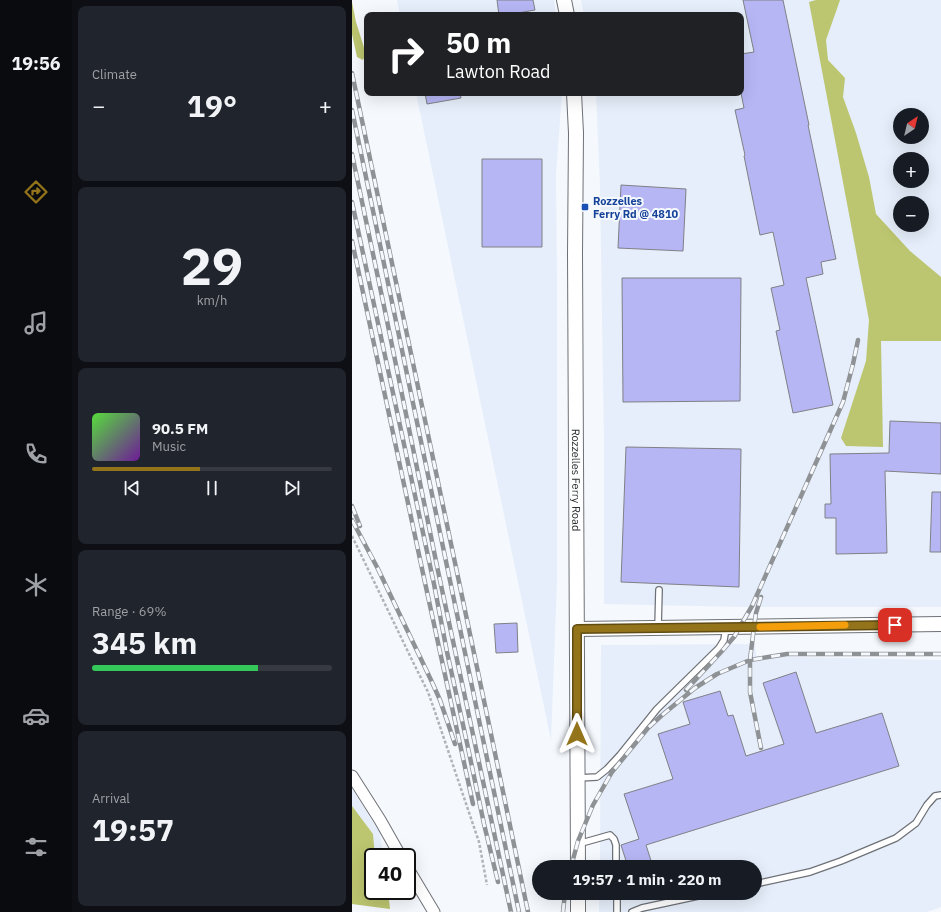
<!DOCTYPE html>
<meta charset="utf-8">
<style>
:root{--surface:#171b24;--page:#20242c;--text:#f1f3f6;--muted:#9ea1a6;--line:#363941;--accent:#93741b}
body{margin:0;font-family:"IBM Plex Sans",sans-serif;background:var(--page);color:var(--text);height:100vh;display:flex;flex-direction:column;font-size:15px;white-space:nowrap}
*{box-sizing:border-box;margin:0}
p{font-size:13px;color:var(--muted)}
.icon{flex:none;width:22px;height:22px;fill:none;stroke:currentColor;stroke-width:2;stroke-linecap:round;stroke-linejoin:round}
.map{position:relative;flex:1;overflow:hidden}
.sheet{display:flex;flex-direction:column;gap:6px;padding:6px;background:#0d0f14;width:280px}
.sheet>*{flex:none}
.top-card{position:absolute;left:12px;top:12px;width:380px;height:84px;border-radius:8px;box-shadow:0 4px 16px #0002;background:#202124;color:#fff;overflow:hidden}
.needle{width:26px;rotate:35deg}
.buttons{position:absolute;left:541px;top:108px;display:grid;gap:8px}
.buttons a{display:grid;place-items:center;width:36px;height:36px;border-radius:50%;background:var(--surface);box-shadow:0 4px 16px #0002;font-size:20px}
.speed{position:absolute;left:12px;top:848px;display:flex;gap:8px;font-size:20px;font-weight:700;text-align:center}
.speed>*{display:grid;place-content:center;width:52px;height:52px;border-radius:50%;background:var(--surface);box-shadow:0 4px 16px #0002;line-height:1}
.speed .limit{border:2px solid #111;border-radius:6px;background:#fff;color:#111}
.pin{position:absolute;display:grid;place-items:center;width:34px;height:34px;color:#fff;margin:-17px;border-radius:8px;box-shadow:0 2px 6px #0006}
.me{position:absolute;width:44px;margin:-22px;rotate:0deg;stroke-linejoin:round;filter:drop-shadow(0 0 3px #0008)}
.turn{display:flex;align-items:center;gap:14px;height:84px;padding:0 16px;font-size:18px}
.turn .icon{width:52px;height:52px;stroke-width:2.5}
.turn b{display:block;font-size:28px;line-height:34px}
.big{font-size:30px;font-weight:800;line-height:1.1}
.sheet .tile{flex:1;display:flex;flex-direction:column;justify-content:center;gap:6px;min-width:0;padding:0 14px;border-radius:8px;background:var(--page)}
.sheet .dial{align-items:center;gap:0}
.dial b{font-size:52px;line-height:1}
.song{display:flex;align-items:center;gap:12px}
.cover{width:48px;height:48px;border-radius:6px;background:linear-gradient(135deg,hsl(110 70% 55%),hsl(280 70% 35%))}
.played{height:4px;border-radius:2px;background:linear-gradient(90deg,var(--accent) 45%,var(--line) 45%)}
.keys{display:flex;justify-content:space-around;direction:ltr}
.heat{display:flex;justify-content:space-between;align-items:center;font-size:22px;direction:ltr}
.charge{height:6px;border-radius:3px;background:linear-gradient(90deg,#34c759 69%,var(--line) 0)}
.trip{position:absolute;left:180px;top:860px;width:230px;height:40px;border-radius:20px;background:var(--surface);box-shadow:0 4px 16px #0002;font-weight:800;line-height:40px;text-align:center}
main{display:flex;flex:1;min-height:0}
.menu{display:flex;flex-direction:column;width:72px;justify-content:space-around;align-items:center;background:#090b0e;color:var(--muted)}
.menu .icon{width:28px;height:28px}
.menu .selected{color:var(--accent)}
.menu b{font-size:18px;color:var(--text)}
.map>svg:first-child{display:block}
.built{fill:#e5eefa;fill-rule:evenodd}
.forest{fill:#bcc56f}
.building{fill:#b6b6f5;stroke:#808086}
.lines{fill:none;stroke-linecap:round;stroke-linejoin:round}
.service-casing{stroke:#6e7176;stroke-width:8}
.minor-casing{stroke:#6e7176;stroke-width:13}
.tertiary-casing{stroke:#6e7176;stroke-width:16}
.path{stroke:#b0b4b8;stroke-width:2.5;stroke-dasharray:3 2;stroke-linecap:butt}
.service{stroke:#fff;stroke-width:5.5}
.minor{stroke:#fff;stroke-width:11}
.tertiary{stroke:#fff;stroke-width:14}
.rail-casing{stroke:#8f9295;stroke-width:4.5}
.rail{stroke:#f5f9fe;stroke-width:3;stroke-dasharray:9;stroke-linecap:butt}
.route-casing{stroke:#604b12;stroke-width:10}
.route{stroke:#93741b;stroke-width:7}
.slow{stroke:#f59e0b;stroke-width:7}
.transit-dot{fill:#1a4fb4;stroke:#f5f9fe;stroke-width:1.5}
.labels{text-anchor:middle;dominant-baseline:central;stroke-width:4;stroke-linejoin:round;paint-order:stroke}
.transit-label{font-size:11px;font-weight:bold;fill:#164399;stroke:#f5f9fe;text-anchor:start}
.street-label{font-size:11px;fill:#2a2c2e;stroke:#f5f9fe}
</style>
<main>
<nav class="menu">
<b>19:56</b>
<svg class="icon selected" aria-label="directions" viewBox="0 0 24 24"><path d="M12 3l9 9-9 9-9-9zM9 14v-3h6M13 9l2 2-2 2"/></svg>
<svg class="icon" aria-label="music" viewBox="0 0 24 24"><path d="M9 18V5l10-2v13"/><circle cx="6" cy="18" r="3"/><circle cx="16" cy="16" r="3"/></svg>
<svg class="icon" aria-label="phone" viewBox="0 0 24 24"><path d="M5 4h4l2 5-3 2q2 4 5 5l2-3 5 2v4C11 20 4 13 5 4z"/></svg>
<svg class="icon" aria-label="climate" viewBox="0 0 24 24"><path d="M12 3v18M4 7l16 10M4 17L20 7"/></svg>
<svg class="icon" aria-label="car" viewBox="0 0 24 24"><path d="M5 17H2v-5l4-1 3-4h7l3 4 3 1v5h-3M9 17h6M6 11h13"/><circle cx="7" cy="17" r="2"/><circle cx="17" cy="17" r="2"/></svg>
<svg class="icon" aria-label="filters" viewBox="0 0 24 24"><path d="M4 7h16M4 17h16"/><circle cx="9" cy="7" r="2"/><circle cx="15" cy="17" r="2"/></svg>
</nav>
<section class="sheet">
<div class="tile"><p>Climate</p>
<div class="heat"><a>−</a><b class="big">19°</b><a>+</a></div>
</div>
<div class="tile dial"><b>29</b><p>km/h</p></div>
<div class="tile">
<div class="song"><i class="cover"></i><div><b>90.5 FM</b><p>Music</p></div></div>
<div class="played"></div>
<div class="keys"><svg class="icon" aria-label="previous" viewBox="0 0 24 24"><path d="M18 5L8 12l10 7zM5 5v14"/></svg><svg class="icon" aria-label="pause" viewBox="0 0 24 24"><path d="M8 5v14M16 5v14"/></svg><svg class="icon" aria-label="next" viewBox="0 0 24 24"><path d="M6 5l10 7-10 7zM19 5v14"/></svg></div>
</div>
<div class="tile"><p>Range · 69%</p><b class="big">345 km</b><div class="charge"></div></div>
<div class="tile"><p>Arrival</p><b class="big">19:57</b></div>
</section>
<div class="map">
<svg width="589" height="912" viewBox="0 0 589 912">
<rect width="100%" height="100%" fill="#f5f9fe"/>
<path class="built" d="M 45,0 L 202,0 L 204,15 L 48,15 Z
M 229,0 L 589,0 L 589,607 L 391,607 L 252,604 L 252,443 L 248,186 L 244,93 L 389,93 L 389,15 L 232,15 ZM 548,115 L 570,115 L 570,137 L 548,137 ZM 548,159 L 570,159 L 570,181 L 548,181 ZM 548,203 L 570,203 L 570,225 L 548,225 Z
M 64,93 L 210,93 L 204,174 L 205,276 L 205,581 L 199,740 Z
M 403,644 L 404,656 L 589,660 L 589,907 L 575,912 L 247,912 L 247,893 L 403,893 L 403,867 L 248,867 L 249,645 Z
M 0,789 L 28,833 L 31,857 L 21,857 L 21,891 L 36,891 L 38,909 L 0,904 Z"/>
<path class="forest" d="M 464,0 L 488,0 L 474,40 L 476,60 L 493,78 L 491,97 L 504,133 L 517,177 L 524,214 L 558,251 L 589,277 L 589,341 L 529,341 L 531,447 L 494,446 L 489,438 L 514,361 L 517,320 L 457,2 Z
M 0,2 L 4,22 L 14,54 L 11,60 L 5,57 L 0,34 Z
M 0,806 L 21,834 L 23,857 L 21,857 L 21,891 L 36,891 L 38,909 L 0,904 Z"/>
<path class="building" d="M 145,0 L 181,0 L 183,10 L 155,15 L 147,15 Z
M 391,0 L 431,0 L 457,125 L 456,125 L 484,259 L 469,262 L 471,274 L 454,278 L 481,405 L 441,413 L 424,331 L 428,330 L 419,288 L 432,285 L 421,232 L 408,235 L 392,156 L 393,155 L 383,110 L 392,108 L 389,93 L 389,54 L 402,52 Z
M 73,93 L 108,93 L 109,98 L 75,104 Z
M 130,159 L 190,159 L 190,247 L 130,247 Z
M 269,185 L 334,189 L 331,251 L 266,248 Z
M 270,278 L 389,278 L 388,401 L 271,402 Z
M 538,421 L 589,423 L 589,474 L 533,471 L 535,553 L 484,554 L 484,518 L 473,518 L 473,504 L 479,504 L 478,454 L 537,453 Z
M 274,447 L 389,449 L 387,587 L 269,582 Z
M 580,492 L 589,492 L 589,552 L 578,552 Z
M 165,623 L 166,652 L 144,653 L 142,624 Z
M 444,672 L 464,733 L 530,713 L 547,766 L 294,845 L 301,867 L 276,867 L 269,845 L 287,839 L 272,794 L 321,779 L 306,734 L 338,724 L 331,702 L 368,691 L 376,716 L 381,715 L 394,756 L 432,744 L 411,683 Z"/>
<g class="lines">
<defs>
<path id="service" d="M 306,627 L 307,590
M 226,778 L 245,777 L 255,769 L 268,755 L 305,709 L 367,648 L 372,640 L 374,628
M 226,844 L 258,835 L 262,839 L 264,845 L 264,867
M 403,884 L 458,872 L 489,861 L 544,838 L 564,823 L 575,805 L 583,796 L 589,795
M 265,893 L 265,912
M 280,912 L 290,908 L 360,893"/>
<path id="minor" d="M 0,776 L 28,820 L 49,857
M 55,867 L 82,912"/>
<g id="tertiary">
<path d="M 212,0 L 215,15"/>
<path id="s1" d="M 222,93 L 224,133 L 223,254 L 226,867"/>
<path d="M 225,629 L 589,624"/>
<path d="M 226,893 L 226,912"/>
</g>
</defs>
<use href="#service" class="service-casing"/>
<use href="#minor" class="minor-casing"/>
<use href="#tertiary" class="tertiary-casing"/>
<path class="path" d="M 0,536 L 61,662 L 76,692 L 82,709 L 127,842 L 135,885"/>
<use href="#service" class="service"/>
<use href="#minor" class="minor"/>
<use href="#tertiary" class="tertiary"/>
<defs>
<path id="rail" d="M 0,73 L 139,734 L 176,912
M 0,110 L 167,912
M 0,154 L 33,311 L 86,571 L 159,912
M 0,202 L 82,584 L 95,652 L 115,743 L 132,824 L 146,882
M 0,241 L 72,578 L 121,804
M 0,506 L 8,526
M 0,520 L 26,569 L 79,680 L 88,700 L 103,744
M 409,597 L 404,613 L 402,627 L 398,660 L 398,692 L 409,748
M 334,690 L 370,651 L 382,637 L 400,606 L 491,402 L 501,364 L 506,340
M 219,867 L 226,841 L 241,805 L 260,772 L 296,728 L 309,716 L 343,688 L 365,674 L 398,660 L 435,654 L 589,654
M 211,912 L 213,893"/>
</defs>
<use href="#rail" class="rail-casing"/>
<use href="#rail" class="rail"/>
</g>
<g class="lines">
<defs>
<path id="route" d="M 225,734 L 225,629 L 543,625"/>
</defs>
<use href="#route" class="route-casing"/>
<use href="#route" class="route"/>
<path class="slow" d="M 408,627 L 493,625"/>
</g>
<rect class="transit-dot" x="229" y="203" width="8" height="8" rx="2"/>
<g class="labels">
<g class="transit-label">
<text x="241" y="201">Rozzelles<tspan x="241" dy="13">Ferry Rd @ 4810</tspan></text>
</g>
<g class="street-label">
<text stroke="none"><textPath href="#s1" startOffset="387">Rozzelles Ferry Road</textPath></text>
</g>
</g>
</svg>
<div class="buttons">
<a><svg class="needle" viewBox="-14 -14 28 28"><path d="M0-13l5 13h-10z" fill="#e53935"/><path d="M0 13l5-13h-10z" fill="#9ea1a6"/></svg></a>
<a>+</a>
<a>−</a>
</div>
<div class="speed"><div class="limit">40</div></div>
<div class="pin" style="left:543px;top:625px;background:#d93025"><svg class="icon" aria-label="arrive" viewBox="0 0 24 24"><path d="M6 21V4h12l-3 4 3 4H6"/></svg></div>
<svg class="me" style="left:225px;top:734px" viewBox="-20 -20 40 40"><path d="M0-17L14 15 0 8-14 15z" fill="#93741b" stroke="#fff" stroke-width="4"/></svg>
<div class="trip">19:57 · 1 min · 220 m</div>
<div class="top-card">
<div class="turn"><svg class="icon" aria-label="right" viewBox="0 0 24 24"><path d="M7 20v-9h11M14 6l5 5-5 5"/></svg><div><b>50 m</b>Lawton Road</div></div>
</div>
</div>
</main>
